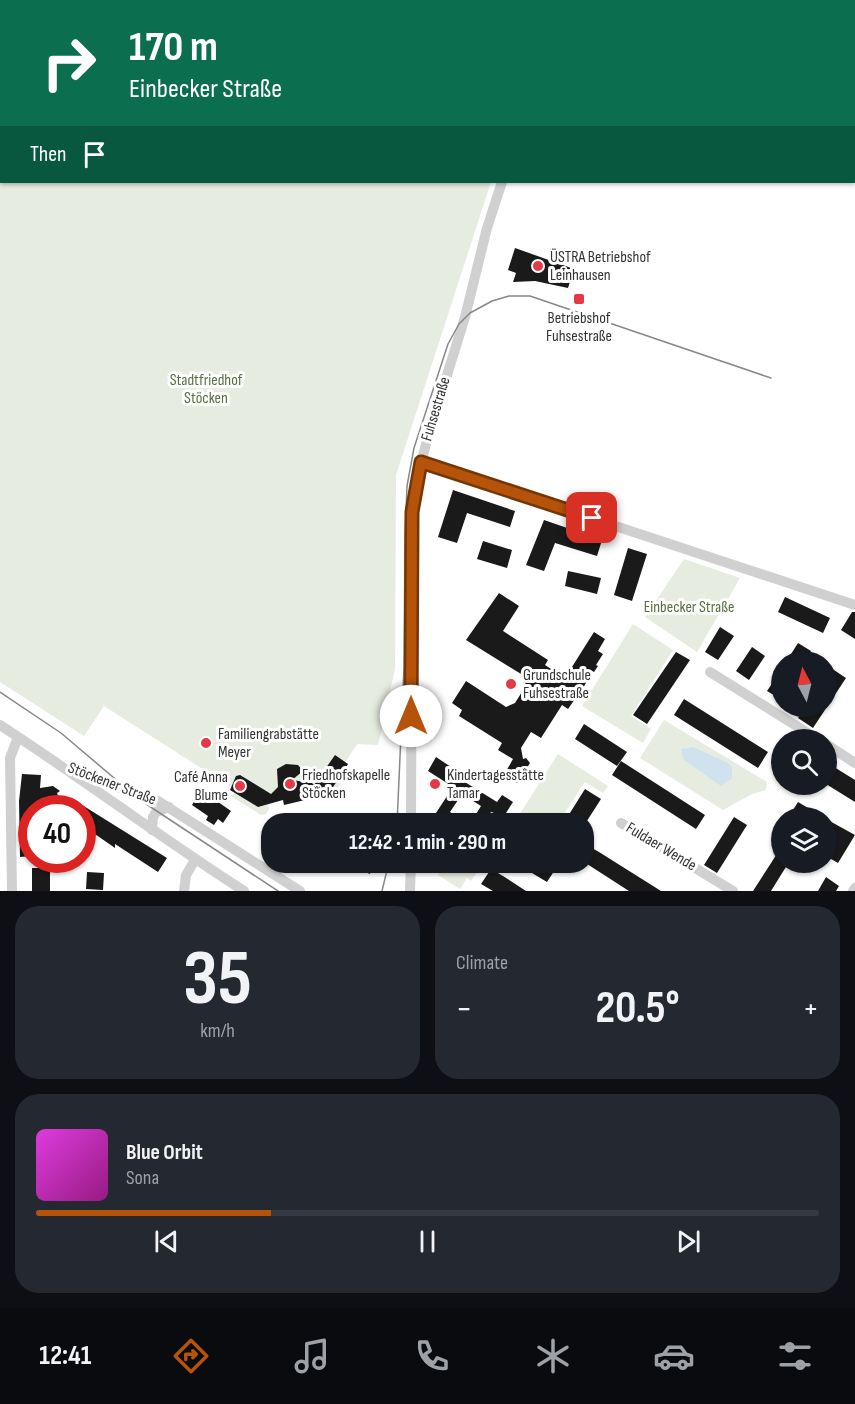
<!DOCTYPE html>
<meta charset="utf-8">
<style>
:root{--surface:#171b24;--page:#242831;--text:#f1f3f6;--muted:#9ea1a6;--line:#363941;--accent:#b45309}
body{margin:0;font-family:"Sofia Sans Condensed",sans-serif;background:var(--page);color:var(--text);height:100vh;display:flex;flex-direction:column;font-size:22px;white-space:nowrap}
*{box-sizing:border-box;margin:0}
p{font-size:20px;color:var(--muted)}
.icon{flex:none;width:33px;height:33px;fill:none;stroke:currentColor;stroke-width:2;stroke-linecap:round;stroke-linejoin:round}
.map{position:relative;height:891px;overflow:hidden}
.sheet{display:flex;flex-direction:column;gap:15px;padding:15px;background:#0d0f14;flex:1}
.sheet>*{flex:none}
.banner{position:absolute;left:0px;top:0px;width:855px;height:183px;box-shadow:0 2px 4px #0004;background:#0b6e4f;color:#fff;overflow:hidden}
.needle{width:39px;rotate:353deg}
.controls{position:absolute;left:771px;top:651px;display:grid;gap:12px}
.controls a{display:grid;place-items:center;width:66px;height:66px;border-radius:50%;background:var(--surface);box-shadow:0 2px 4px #0004;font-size:30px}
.speed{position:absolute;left:18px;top:795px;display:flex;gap:12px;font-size:30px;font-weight:700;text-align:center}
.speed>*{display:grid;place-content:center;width:78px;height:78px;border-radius:50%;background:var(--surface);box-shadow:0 2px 4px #0004;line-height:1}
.speed .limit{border:9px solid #d22;background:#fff;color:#111}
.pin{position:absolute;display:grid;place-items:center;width:51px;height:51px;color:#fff;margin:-26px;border-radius:12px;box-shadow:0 3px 9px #0006}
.me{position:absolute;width:66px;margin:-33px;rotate:0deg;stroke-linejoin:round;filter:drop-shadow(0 0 4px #0008)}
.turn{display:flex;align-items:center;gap:21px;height:126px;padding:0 30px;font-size:27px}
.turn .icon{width:78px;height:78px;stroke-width:2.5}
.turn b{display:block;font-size:42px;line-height:51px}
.then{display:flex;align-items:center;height:57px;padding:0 30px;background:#0003;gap:12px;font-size:22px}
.big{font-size:45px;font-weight:700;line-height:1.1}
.sheet .tile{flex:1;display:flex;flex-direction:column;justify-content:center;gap:9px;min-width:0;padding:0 21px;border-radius:24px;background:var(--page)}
.sheet .dial{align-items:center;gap:0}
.dial b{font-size:78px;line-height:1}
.song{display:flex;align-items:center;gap:18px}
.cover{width:72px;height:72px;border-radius:9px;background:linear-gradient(135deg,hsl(300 70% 55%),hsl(310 70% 35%))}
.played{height:6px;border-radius:3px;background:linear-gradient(90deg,var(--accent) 30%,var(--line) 30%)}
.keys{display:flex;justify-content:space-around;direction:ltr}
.heat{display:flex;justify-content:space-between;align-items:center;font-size:33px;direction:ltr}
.sheet .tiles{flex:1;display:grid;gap:15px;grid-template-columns:1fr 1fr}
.tile:last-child{grid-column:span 2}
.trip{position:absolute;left:261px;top:813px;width:333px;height:60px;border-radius:24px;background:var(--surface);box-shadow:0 2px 4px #0004;font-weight:700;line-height:60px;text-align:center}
.menu{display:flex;height:96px;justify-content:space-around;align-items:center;background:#090b0e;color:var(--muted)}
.menu .icon{width:42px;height:42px}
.menu .current{color:var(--accent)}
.menu b{font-size:27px;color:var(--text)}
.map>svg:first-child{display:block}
.green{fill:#e6ecdf}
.water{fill:#cfe2ee}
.building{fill:#1a1a1a}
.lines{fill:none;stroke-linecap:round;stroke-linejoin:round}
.minor{stroke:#d0d0d0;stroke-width:10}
.tram{stroke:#888;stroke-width:1.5}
.route-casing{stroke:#753606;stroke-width:15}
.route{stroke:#b45309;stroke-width:10}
.poi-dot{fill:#e63946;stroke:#fff;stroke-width:2}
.labels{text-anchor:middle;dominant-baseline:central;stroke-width:6;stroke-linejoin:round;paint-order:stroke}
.poi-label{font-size:16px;fill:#333;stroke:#fff;text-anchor:start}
.park-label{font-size:16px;fill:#56703f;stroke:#fff}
.street-label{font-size:16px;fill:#333;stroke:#fff}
</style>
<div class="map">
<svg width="855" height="891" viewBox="0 0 855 891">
<rect width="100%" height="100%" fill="#fff"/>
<path class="green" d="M 0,0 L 550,0 L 2,2 L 2,182 L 491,182 L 396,475 L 395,669 L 378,745 L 357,744 L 328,789 L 330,790 L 345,767 L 350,770 L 331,798 L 326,800 L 321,797 L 320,792 L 327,790 L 260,804 L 268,804 L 269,809 L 266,814 L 261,815 L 231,796 L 235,792 L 259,805 L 104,706 L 84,736 L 0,682 Z
M 684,559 L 740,578 L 697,652 L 645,617 Z
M 633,624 L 673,650 L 631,716 L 651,729 L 643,743 L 582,706 Z
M 664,720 L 767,782 L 766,790 L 752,794 L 723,810 L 640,758 Z
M 558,754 L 608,786 L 603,793 L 585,782 L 558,823 L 514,823 Z
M 446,863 L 446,862 L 483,863 L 471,881 L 467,878 L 460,889 L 438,875 Z"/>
<path class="water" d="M 693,747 L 728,763 L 732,767 L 732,778 L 721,786 L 683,759 L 681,749 Z"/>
<path class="building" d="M 515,248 L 574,269 L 568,288 L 535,281 L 513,282 L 516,273 L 508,270 Z
M 453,490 L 515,511 L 510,527 L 467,513 L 457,543 L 438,537 Z
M 544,520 L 602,540 L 597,556 L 555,543 L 544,571 L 526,565 Z
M 483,541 L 512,550 L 507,568 L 477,559 Z
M 628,548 L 647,554 L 632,601 L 614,595 Z
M 568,571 L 601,578 L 597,594 L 565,586 Z
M 499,593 L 519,606 L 503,631 L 548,660 L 545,665 L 565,678 L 594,632 L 605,639 L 598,651 L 603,654 L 596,665 L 598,666 L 594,672 L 592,671 L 577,700 L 575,699 L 568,709 L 562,705 L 541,738 L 531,732 L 521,748 L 523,759 L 526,758 L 530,763 L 517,783 L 504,775 L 513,759 L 498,750 L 502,743 L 459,716 L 462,710 L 452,703 L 466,681 L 506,707 L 515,703 L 525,687 L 526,677 L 466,640 Z
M 785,597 L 830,618 L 823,633 L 778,612 Z
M 852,612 L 855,612 L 855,639 L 841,630 Z
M 720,627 L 734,636 L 718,660 L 705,652 Z
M 798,643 L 811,651 L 805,662 L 786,662 Z
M 752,647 L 765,656 L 749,680 L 736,671 Z
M 676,652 L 690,660 L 647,724 L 633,715 Z
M 831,668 L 846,678 L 813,728 L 798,718 L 806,706 L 826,706 L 826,675 Z
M 782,669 L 782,700 L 767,691 Z
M 684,699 L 768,752 L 758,768 L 674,715 Z
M 584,724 L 627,752 L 617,766 L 575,739 Z
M 335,755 L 348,764 L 344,771 L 331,790 L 304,795 L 305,800 L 284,805 L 283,800 L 258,807 L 230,790 L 236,776 L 240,775 L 271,794 L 278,787 L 277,769 L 286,764 L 298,765 L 303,771 L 292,780 L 312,783 L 314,785 Z
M 436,757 L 463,775 L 460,779 L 497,802 L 502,795 L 513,802 L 504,816 L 491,812 L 483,824 L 470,824 L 481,806 L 462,794 L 450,812 L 467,824 L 445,824 L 434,816 L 453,787 L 428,771 Z
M 621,761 L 705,815 L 696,829 L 612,775 Z
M 826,762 L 855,780 L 855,802 L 826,784 Z
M 22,774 L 41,775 L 40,788 L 53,786 L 60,791 L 57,793 L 60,801 L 68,808 L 32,808 L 32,856 L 20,857 L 19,801 Z
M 585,789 L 601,799 L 585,824 L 563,824 Z
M 201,790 L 231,811 L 223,823 L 218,819 L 214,825 L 206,820 L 208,816 L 192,805 Z
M 798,802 L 825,818 L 806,818 L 793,810 Z
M 82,805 L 167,858 L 158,872 L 115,844 L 115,848 L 82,825 Z
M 734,817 L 747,825 L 717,873 L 704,865 Z
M 826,819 L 855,835 L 838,863 L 826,856 Z
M 782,846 L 782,862 L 789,862 L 771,891 L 753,891 Z
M 590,847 L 599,852 L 661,891 L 629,891 L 584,862 L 584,858 Z
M 340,862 L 373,862 L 370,874 Z
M 538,862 L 560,862 L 547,882 L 532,873 Z
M 32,868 L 50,868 L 50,891 L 32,891 Z
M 491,869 L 503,876 L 526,891 L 493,891 L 481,884 Z
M 87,872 L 104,873 L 103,890 L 86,889 Z
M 826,877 L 839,886 L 836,891 L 818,891 Z"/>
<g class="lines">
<path class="minor" d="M 560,2 L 560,0
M 421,462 L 855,605
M 710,672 L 819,740
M 0,725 C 83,779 161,838 244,891
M 826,744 L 855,763
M 75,770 L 111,785 L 158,801 L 300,891
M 621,823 L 733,891
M 411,824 L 412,547 L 416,483 L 427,440 L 465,317 L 487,228 L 502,182
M 152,830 L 153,817 L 156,812 L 169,807
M 12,891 L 10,758 L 18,737
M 184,891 L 186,875 L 195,860
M 410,891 L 411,862
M 853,891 L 855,888"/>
<path class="tram" d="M 0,692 L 61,733 L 140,800 L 278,891
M 397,824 L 404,667 L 405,536 L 407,486 L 414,448 L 448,344 L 459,324 L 470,313 L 492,301 L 509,296 L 530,296 L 771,378
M 382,891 L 389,862"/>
</g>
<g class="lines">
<defs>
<path id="route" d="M 411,716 L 412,512 L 421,462 L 592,518"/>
</defs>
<use href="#route" class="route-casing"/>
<use href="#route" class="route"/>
</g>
<g class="poi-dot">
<circle cx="538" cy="266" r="6"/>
<rect x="573" y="293" width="12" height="12" rx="3"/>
<circle cx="511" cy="684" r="6"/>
<circle cx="206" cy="743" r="6"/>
<circle cx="290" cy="784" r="6"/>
<circle cx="435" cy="784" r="6"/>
<circle cx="240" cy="786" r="6"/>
</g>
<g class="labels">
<g class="poi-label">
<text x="550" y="257">ÜSTRA Betriebshof<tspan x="550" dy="18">Leinhausen</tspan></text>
<text x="579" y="318" text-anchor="middle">Betriebshof<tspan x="579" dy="18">Fuhsestraße</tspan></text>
<text x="523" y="675">Grundschule<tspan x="523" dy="18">Fuhsestraße</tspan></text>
<text x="218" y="734">Familiengrabstätte<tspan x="218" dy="18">Meyer</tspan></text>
<text x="302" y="775">Friedhofskapelle<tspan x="302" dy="18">Stöcken</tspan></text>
<text x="447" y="775">Kindertagesstätte<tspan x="447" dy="18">Tamar</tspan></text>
<text x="228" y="777" text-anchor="end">Café Anna<tspan x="228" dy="18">Blume</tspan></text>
</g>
<g class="park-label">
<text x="206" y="380">Stadtfriedhof<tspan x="206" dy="18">Stöcken</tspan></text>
<text x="689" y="607">Einbecker Straße</text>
</g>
<g class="street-label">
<text transform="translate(436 409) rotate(-73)">Fuhsestraße</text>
<text transform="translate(112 784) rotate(21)">Stöckener Straße</text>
<text transform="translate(661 847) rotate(31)">Fuldaer Wende</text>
</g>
</g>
</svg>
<div class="controls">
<a><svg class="needle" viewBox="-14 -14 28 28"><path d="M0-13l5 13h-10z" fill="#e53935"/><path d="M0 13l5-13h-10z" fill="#9ea1a6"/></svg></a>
<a><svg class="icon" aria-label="search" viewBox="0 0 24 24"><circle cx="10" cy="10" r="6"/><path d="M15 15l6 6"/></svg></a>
<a><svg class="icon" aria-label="layers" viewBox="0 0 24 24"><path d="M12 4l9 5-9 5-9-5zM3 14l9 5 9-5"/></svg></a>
</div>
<div class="speed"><div class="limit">40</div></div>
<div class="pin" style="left:592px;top:518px;background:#d93025"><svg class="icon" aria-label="arrive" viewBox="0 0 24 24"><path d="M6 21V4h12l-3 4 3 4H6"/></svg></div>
<svg class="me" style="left:411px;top:716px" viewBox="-20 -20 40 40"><circle r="19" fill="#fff"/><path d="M0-13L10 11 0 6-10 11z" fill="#b45309"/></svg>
<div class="trip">12:42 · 1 min · 290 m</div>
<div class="banner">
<div class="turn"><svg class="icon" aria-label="right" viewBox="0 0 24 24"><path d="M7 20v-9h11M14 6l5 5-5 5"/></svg><div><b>170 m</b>Einbecker Straße</div></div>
<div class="then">Then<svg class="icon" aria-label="arrive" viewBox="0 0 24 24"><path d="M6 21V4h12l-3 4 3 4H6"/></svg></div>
</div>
</div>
<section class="sheet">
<div class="tiles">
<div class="tile dial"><b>35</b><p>km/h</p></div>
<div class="tile"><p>Climate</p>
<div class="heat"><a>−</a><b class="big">20.5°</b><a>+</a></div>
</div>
<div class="tile">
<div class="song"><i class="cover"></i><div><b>Blue Orbit</b><p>Sona</p></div></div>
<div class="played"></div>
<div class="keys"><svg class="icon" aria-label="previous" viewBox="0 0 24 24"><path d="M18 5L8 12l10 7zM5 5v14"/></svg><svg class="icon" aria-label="pause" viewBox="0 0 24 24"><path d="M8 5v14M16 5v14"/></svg><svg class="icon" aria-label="next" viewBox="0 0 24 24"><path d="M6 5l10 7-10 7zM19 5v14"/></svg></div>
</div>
</div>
</section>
<nav class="menu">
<b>12:41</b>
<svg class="icon current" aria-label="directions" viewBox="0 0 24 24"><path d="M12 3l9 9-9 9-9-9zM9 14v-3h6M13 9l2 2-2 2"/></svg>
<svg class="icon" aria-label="music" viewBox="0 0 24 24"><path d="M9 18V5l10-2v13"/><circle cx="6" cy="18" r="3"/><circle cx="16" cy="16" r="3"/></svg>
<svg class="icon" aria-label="phone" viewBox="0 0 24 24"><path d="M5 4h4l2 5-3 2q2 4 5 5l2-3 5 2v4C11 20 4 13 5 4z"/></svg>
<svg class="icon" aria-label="climate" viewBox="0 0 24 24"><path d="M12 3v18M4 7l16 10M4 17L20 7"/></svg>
<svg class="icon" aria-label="car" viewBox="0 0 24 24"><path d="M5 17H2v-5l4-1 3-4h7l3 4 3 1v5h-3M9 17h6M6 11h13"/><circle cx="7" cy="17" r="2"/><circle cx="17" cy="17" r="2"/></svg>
<svg class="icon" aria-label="filters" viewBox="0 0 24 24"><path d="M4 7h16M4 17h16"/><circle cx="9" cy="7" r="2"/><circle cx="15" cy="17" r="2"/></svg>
</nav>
